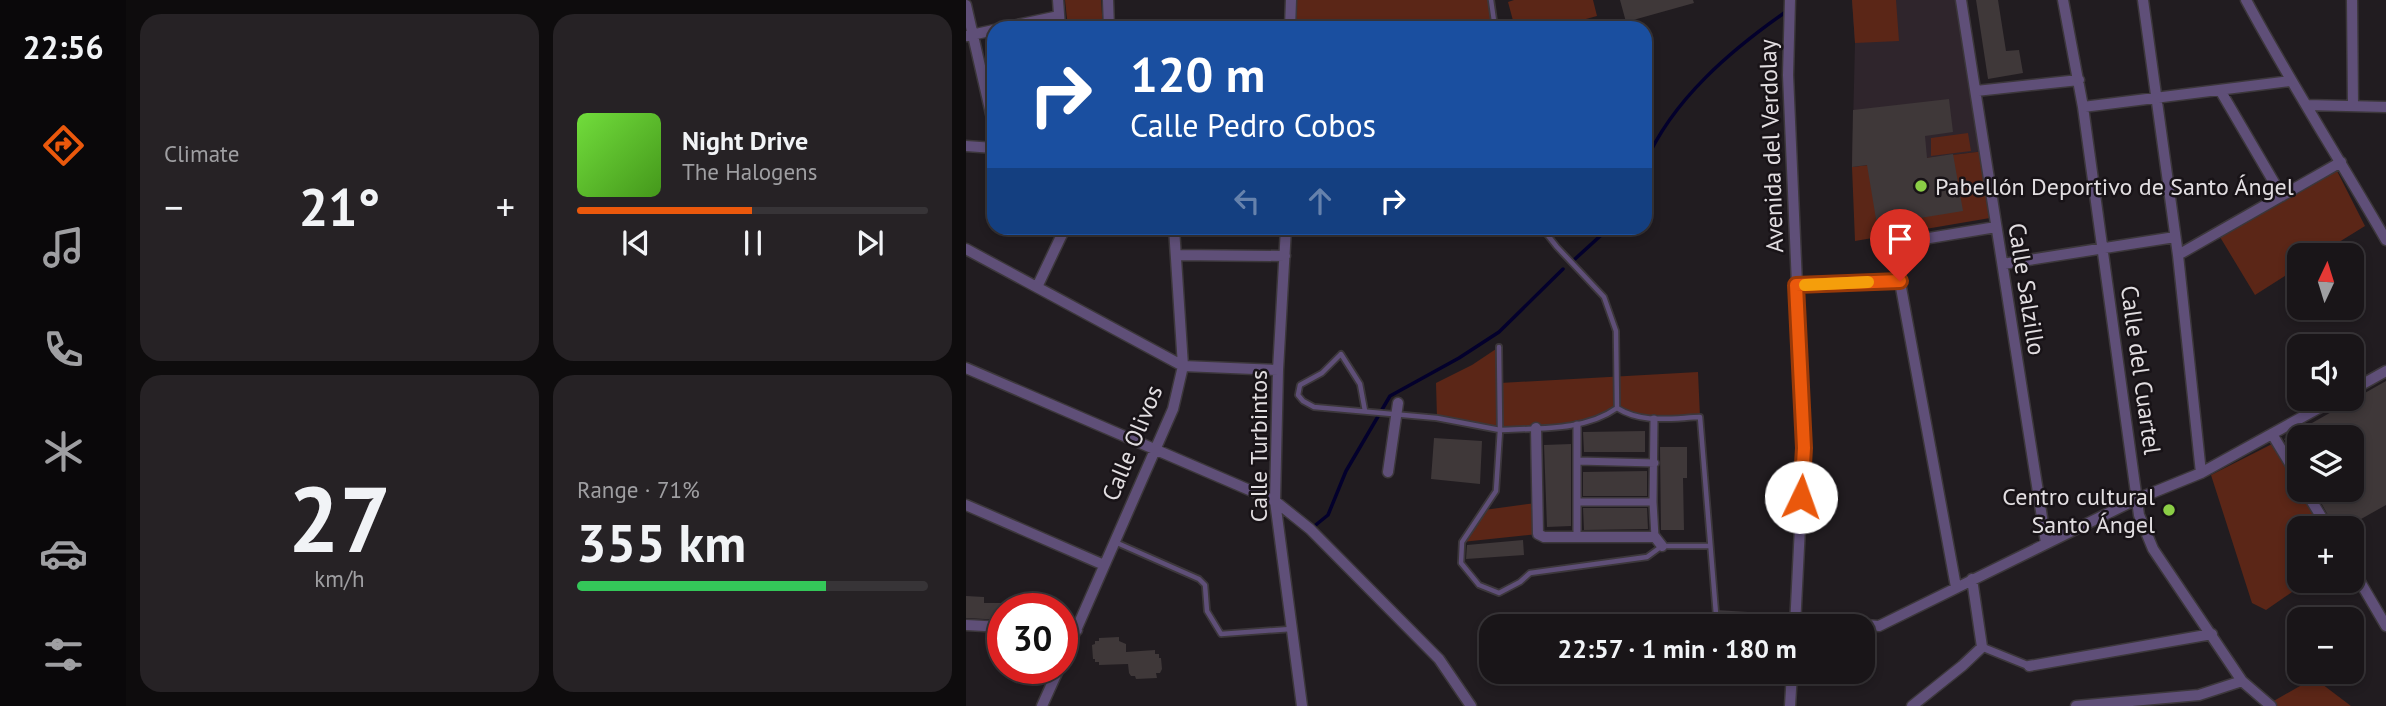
<!DOCTYPE html>
<meta charset="utf-8">
<style>
:root{--surface:#191518;--page:#262225;--text:#f1f3f6;--muted:#9f9fa2;--line:#373437;--accent:#ea580c}
body{margin:0;font-family:"PT Sans",sans-serif;background:var(--page);color:var(--text);height:100vh;display:flex;flex-direction:column;font-size:26px;white-space:nowrap}
*{box-sizing:border-box;margin:0}
p{font-size:23px;color:var(--muted)}
.icon{flex:none;width:38px;height:38px;fill:none;stroke:currentColor;stroke-width:2;stroke-linecap:round;stroke-linejoin:round}
.map{position:relative;flex:1;overflow:hidden}
.drawer{display:flex;flex-direction:column;gap:14px;padding:14px;background:#0e0c0d;width:840px}
.drawer>*{flex:none}
.top-card{position:absolute;left:21px;top:21px;width:665px;height:214px;border-radius:21px;box-shadow:0 4px 10px #0003,0 0 0 2px var(--line);background:#1a4fa0;color:#fff;overflow:hidden}
.needle{width:46px;rotate:4deg}
.tools{position:absolute;left:1321px;top:243px;display:grid;gap:14px}
.tools a{display:grid;place-items:center;width:77px;height:77px;border-radius:14px;background:var(--surface);box-shadow:0 4px 10px #0003,0 0 0 2px var(--line);font-size:35px}
.speed{position:absolute;left:21px;top:593px;display:flex;gap:14px;font-size:35px;font-weight:700;text-align:center}
.speed>*{display:grid;place-content:center;width:91px;height:91px;border-radius:50%;background:var(--surface);box-shadow:0 4px 10px #0003,0 0 0 2px var(--line);line-height:1}
.speed .limit{border:10px solid #d22;background:#fff;color:#111}
.pin{position:absolute;display:grid;place-items:center;width:60px;height:60px;color:#fff;margin:-72px -30px;border-radius:50% 50% 50% 0;rotate:-45deg;box-shadow:0 0 7px #0007}
.pin .icon{rotate:45deg}
.me{position:absolute;width:77px;margin:-38px;rotate:3deg;stroke-linejoin:round;filter:drop-shadow(0 0 5px #0008)}
.turn{display:flex;align-items:center;gap:24px;height:147px;padding:0 28px;font-size:32px}
.turn .icon{width:91px;height:91px;stroke-width:2.5}
.turn b{display:block;font-size:49px;line-height:60px}
.lanes{display:flex;align-items:center;height:66px;padding:0 28px;background:#0003;justify-content:center;gap:35px;direction:ltr}
.lanes .off{opacity:.35}
.big{font-size:52px;font-weight:700;line-height:1.1}
.drawer .card{flex:1;display:flex;flex-direction:column;justify-content:center;gap:10px;min-width:0;padding:0 24px;border-radius:21px;background:var(--page)}
.drawer .dial{align-items:center;gap:0}
.dial b{font-size:91px;line-height:1}
.song{display:flex;align-items:center;gap:21px}
.cover{width:84px;height:84px;border-radius:10px;background:linear-gradient(135deg,hsl(100 70% 55%),hsl(100 70% 35%))}
.played{height:7px;border-radius:4px;background:linear-gradient(90deg,var(--accent) 50%,var(--line) 50%)}
.keys{display:flex;justify-content:space-around;direction:ltr}
.heat{display:flex;justify-content:space-between;align-items:center;font-size:38px;direction:ltr}
.charge{height:10px;border-radius:5px;background:linear-gradient(90deg,#34c759 71%,var(--line) 0)}
.drawer .tiles{flex:1;display:grid;gap:14px;grid-template-columns:repeat(2,1fr)}
.trip{position:absolute;left:513px;top:614px;width:396px;height:70px;border-radius:21px;background:var(--surface);box-shadow:0 4px 10px #0003,0 0 0 2px var(--line);font-weight:700;line-height:70px;text-align:center}
main{display:flex;flex:1;min-height:0}
.tabs{display:flex;flex-direction:column;width:126px;justify-content:space-around;align-items:center;background:#0a080a;color:var(--muted)}
.tabs .icon{width:49px;height:49px}
.tabs .active{color:var(--accent)}
.tabs b{font-size:32px;color:var(--text)}
.map>svg:first-child{display:block}
.built{fill:#2f252c}
.green{fill:#5b2617}
.lines{fill:none;stroke-linecap:round;stroke-linejoin:round}
.stream{stroke:#03002c;stroke-width:3.5}
.building{fill:#3f3839}
.service-casing{stroke:#3c373b;stroke-width:8}
.pedestrian-casing{stroke:#3c373b;stroke-width:10}
.minor-casing{stroke:#3c373b;stroke-width:13}
.service{stroke:#5f4f78;stroke-width:4.5}
.pedestrian{stroke:#5f4f78;stroke-width:7}
.minor{stroke:#5f4f78;stroke-width:10}
.route-casing{stroke:#983908;stroke-width:18}
.route{stroke:#ea580c;stroke-width:12}
.slow{stroke:#f59e0b;stroke-width:12}
.poi-dot{fill:#8bce46;stroke:#181317;stroke-width:2.5}
.labels{text-anchor:middle;dominant-baseline:central;stroke-width:5;stroke-linejoin:round;paint-order:stroke}
.street-label{font-size:24px;fill:#e2dee1;stroke:#181317}
.poi-label{font-size:24px;fill:#e2dee1;stroke:#181317;text-anchor:start}
</style>
<main>
<nav class="tabs">
<b>22:56</b>
<svg class="icon active" aria-label="directions" viewBox="0 0 24 24"><path d="M12 3l9 9-9 9-9-9zM9 14v-3h6M13 9l2 2-2 2"/></svg>
<svg class="icon" aria-label="music" viewBox="0 0 24 24"><path d="M9 18V5l10-2v13"/><circle cx="6" cy="18" r="3"/><circle cx="16" cy="16" r="3"/></svg>
<svg class="icon" aria-label="phone" viewBox="0 0 24 24"><path d="M5 4h4l2 5-3 2q2 4 5 5l2-3 5 2v4C11 20 4 13 5 4z"/></svg>
<svg class="icon" aria-label="climate" viewBox="0 0 24 24"><path d="M12 3v18M4 7l16 10M4 17L20 7"/></svg>
<svg class="icon" aria-label="car" viewBox="0 0 24 24"><path d="M5 17H2v-5l4-1 3-4h7l3 4 3 1v5h-3M9 17h6M6 11h13"/><circle cx="7" cy="17" r="2"/><circle cx="17" cy="17" r="2"/></svg>
<svg class="icon" aria-label="filters" viewBox="0 0 24 24"><path d="M4 7h16M4 17h16"/><circle cx="9" cy="7" r="2"/><circle cx="15" cy="17" r="2"/></svg>
</nav>
<section class="drawer">
<div class="tiles">
<div class="card"><p>Climate</p>
<div class="heat"><a>−</a><b class="big">21°</b><a>+</a></div>
</div>
<div class="card">
<div class="song"><i class="cover"></i><div><b>Night Drive</b><p>The Halogens</p></div></div>
<div class="played"></div>
<div class="keys"><svg class="icon" aria-label="previous" viewBox="0 0 24 24"><path d="M18 5L8 12l10 7zM5 5v14"/></svg><svg class="icon" aria-label="pause" viewBox="0 0 24 24"><path d="M8 5v14M16 5v14"/></svg><svg class="icon" aria-label="next" viewBox="0 0 24 24"><path d="M6 5l10 7-10 7zM19 5v14"/></svg></div>
</div>
<div class="card dial"><b>27</b><p>km/h</p></div>
<div class="card"><p>Range · 71%</p><b class="big">355 km</b><div class="charge"></div></div>
</div>
</section>
<div class="map">
<svg width="1420" height="706" viewBox="0 0 1420 706">
<rect width="100%" height="100%" fill="#211c20"/>
<path class="built" d="M 886,0 L 995,0 L 1019,151 L 886,167 L 889,43 Z"/>
<path class="green" d="M 99,0 L 135,0 L 137,28 L 102,28 Z
M 325,0 L 525,0 L 529,28 L 324,28 Z
M 548,0 L 627,0 L 631,16 L 587,28 L 549,28 L 542,2 Z
M 886,0 L 930,0 L 933,41 L 889,43 Z
M 1002,133 L 1005,151 L 965,156 L 965,138 Z
M 1019,151 L 1027,205 L 1024,218 L 889,241 L 886,167 Z
M 1371,171 L 1399,226 L 1352,255 L 1334,256 L 1333,267 L 1289,295 L 1254,237 Z
M 533,347 L 534,383 L 732,372 L 734,417 L 688,419 L 651,408 L 638,418 L 611,425 L 534,430 L 471,418 L 470,383 L 506,365 Z
M 1308,443 L 1334,490 L 1336,490 L 1358,528 L 1334,528 L 1334,581 L 1342,581 L 1300,610 L 1286,603 L 1245,475 Z
M 570,503 L 572,534 L 496,542 L 518,510 Z
M 1348,678 L 1385,706 L 1299,706 Z"/>
<g class="lines">
<path class="stream" d="M 679,163 C 707,99 765,50 821,11
M 609,259 L 643,228
M 346,528 L 362,515 L 380,471 L 424,396 L 493,358 L 533,332 L 597,269"/>
</g>
<path class="building" d="M 654,0 L 727,0 L 728,3 L 660,22 Z
M 1010,0 L 1032,0 L 1040,51 L 1053,50 L 1057,73 L 1022,79 Z
M 983,99 L 987,132 L 959,136 L 961,158 L 987,154 L 997,211 L 911,225 L 901,165 L 886,167 L 887,110 Z
M 1420,381 L 1420,505 L 1379,528 L 1369,528 L 1348,490 L 1386,490 L 1386,438 L 1334,438 L 1334,465 L 1318,439 Z
M 679,431 L 679,452 L 618,452 L 617,432 Z
M 468,438 L 516,441 L 514,484 L 465,479 Z
M 605,444 L 605,526 L 581,527 L 578,445 Z
M 694,447 L 721,447 L 721,478 L 717,478 L 718,530 L 695,530 Z
M 681,471 L 681,496 L 617,496 L 617,472 Z
M 617,508 L 681,508 L 682,529 L 618,530 Z
M 557,540 L 558,555 L 500,559 L 501,545 Z
M 0,596 L 18,597 L 18,603 L 37,603 L 37,620 L 0,618 Z
M 153,637 L 153,641 L 160,644 L 160,652 L 189,650 L 189,654 L 193,654 L 193,658 L 195,658 L 196,669 L 194,673 L 190,673 L 191,678 L 170,679 L 169,676 L 165,676 L 163,673 L 162,664 L 133,665 L 133,662 L 129,662 L 129,659 L 127,659 L 126,645 L 129,644 L 129,641 L 133,641 L 133,638 Z"/>
<g class="lines">
<defs>
<path id="service" d="M 525,0 L 529,28
M 576,228 L 591,247 L 638,297 L 650,331 L 651,408 C 676,424 706,418 734,417 L 750,614 L 829,619
M 651,408 C 619,431 572,428 534,430 L 530,491 L 496,542 L 495,563 L 513,585 L 533,593 L 554,582 L 564,573 L 681,557 L 696,546 L 744,546
M 399,411 L 394,384 L 375,354 L 356,373 L 334,385 L 332,395 L 337,401 L 348,407 L 471,418 L 534,430 L 533,347
M 149,542 L 233,579 L 239,585 L 241,611 L 255,634 L 325,629"/>
<path id="pedestrian" d="M 688,419 L 687,502 L 689,537
M 612,461 L 689,463
M 612,502 L 687,502
M 611,537 L 611,425
M 1016,647 L 1063,666"/>
<path id="minor" d="M 92,0 L 94,28
M 142,0 L 143,28
M 824,0 L 822,75 L 838,448 L 829,626
M 995,0 L 1080,543
M 1097,0 L 1117,107 L 1173,515 L 1187,549 L 1276,681 L 1305,706
M 1177,0 L 1212,255 L 1235,473
M 1280,0 C 1324,82 1374,160 1420,240
M 1386,0 L 1387,106
M 0,5 L 28,127
M 37,28 L 93,16
M 324,28 L 325,0
M 1,36 L 28,30
M 1254,90 L 1316,196
M 1010,91 L 1113,80
M 1341,105 L 1420,107
M 1117,107 L 1324,81
M 0,146 L 28,148
M 320,228 L 312,370 L 309,501 L 336,706
M 0,249 L 217,366 L 312,370
M 210,255 L 319,256
M 1212,255 L 1375,162
M 1037,264 L 1209,237
M 830,285 L 934,281
M 71,287 L 99,228
M 0,368 L 309,501 L 344,529 L 473,659 L 505,706
M 1386,390 L 1420,371
M 570,428 L 572,534 L 578,537 L 689,537 L 696,546
M 1306,434 L 1334,480
M 422,472 L 432,403
M 1339,490 L 1362,528
M 0,505 L 138,565
M 1386,568 L 1420,626
M 990,587 L 927,244 L 1030,227
M 830,620 L 913,626 L 1171,499 L 1235,473 L 1369,399
M 0,625 L 37,627
M 96,629 L 111,630
M 96,662 L 207,409 L 217,366 L 208,228
M 1063,666 L 1246,634
M 76,706 L 93,668
M 824,706 L 826,672
M 946,706 L 996,666 L 1016,647 L 1006,579
M 1110,706 L 1233,695 L 1276,681"/>
</defs>
<use href="#service" class="service-casing"/>
<use href="#pedestrian" class="pedestrian-casing"/>
<use href="#minor" class="minor-casing"/>
<use href="#service" class="service"/>
<use href="#pedestrian" class="pedestrian"/>
<use href="#minor" class="minor"/>
</g>
<g class="lines">
<defs>
<path id="route" d="M 835,497 L 838,448 L 830,285 L 934,281"/>
</defs>
<use href="#route" class="route-casing"/>
<use href="#route" class="route"/>
<path class="slow" d="M 839,285 L 902,282"/>
</g>
<g class="poi-dot">
<circle cx="955" cy="186" r="7"/>
<circle cx="1203" cy="510" r="7"/>
</g>
<g class="labels">
<g class="street-label">
<text transform="translate(805 146) rotate(-92)">Avenida del Verdolay</text>
<text transform="translate(1061 289) rotate(81)">Calle Salzillo</text>
<text transform="translate(1175 370) rotate(82)">Calle del Cuartel</text>
<text transform="translate(166 443) rotate(-68)">Calle Olivos</text>
<text transform="translate(292 446) rotate(-90)">Calle Turbintos</text>
</g>
<g class="poi-label">
<text x="969" y="186">Pabellón Deportivo de Santo Ángel</text>
<text x="1189" y="496" text-anchor="end">Centro cultural<tspan x="1189" dy="28">Santo Ángel</tspan></text>
</g>
</g>
</svg>
<div class="tools">
<a><svg class="needle" viewBox="-14 -14 28 28"><path d="M0-13l5 13h-10z" fill="#e53935"/><path d="M0 13l5-13h-10z" fill="#9f9fa2"/></svg></a>
<a><svg class="icon" aria-label="sound" viewBox="0 0 24 24"><path d="M4 9h4l5-4v14l-5-4H4zM17 9q2 3 0 6"/></svg></a>
<a><svg class="icon" aria-label="layers" viewBox="0 0 24 24"><path d="M12 4l9 5-9 5-9-5zM3 14l9 5 9-5"/></svg></a>
<a>+</a>
<a>−</a>
</div>
<div class="speed"><div class="limit">30</div></div>
<div class="pin" style="left:934px;top:281px;background:#d93025"><svg class="icon" aria-label="arrive" viewBox="0 0 24 24"><path d="M6 21V4h12l-3 4 3 4H6"/></svg></div>
<svg class="me" style="left:835px;top:497px" viewBox="-20 -20 40 40"><circle r="19" fill="#fff"/><path d="M0-13L10 11 0 6-10 11z" fill="#ea580c"/></svg>
<div class="trip">22:57 · 1 min · 180 m</div>
<div class="top-card">
<div class="turn"><svg class="icon" aria-label="right" viewBox="0 0 24 24"><path d="M7 20v-9h11M14 6l5 5-5 5"/></svg><div><b>120 m</b>Calle Pedro Cobos</div></div>
<div class="lanes"><svg class="icon off" aria-label="left" viewBox="0 0 24 24"><path d="M17 20v-9H6M10 6l-5 5 5 5"/></svg><svg class="icon off" aria-label="ahead" viewBox="0 0 24 24"><path d="M12 20V5M6 11l6-6 6 6"/></svg><svg class="icon" aria-label="right" viewBox="0 0 24 24"><path d="M7 20v-9h11M14 6l5 5-5 5"/></svg></div>
</div>
</div>
</main>
